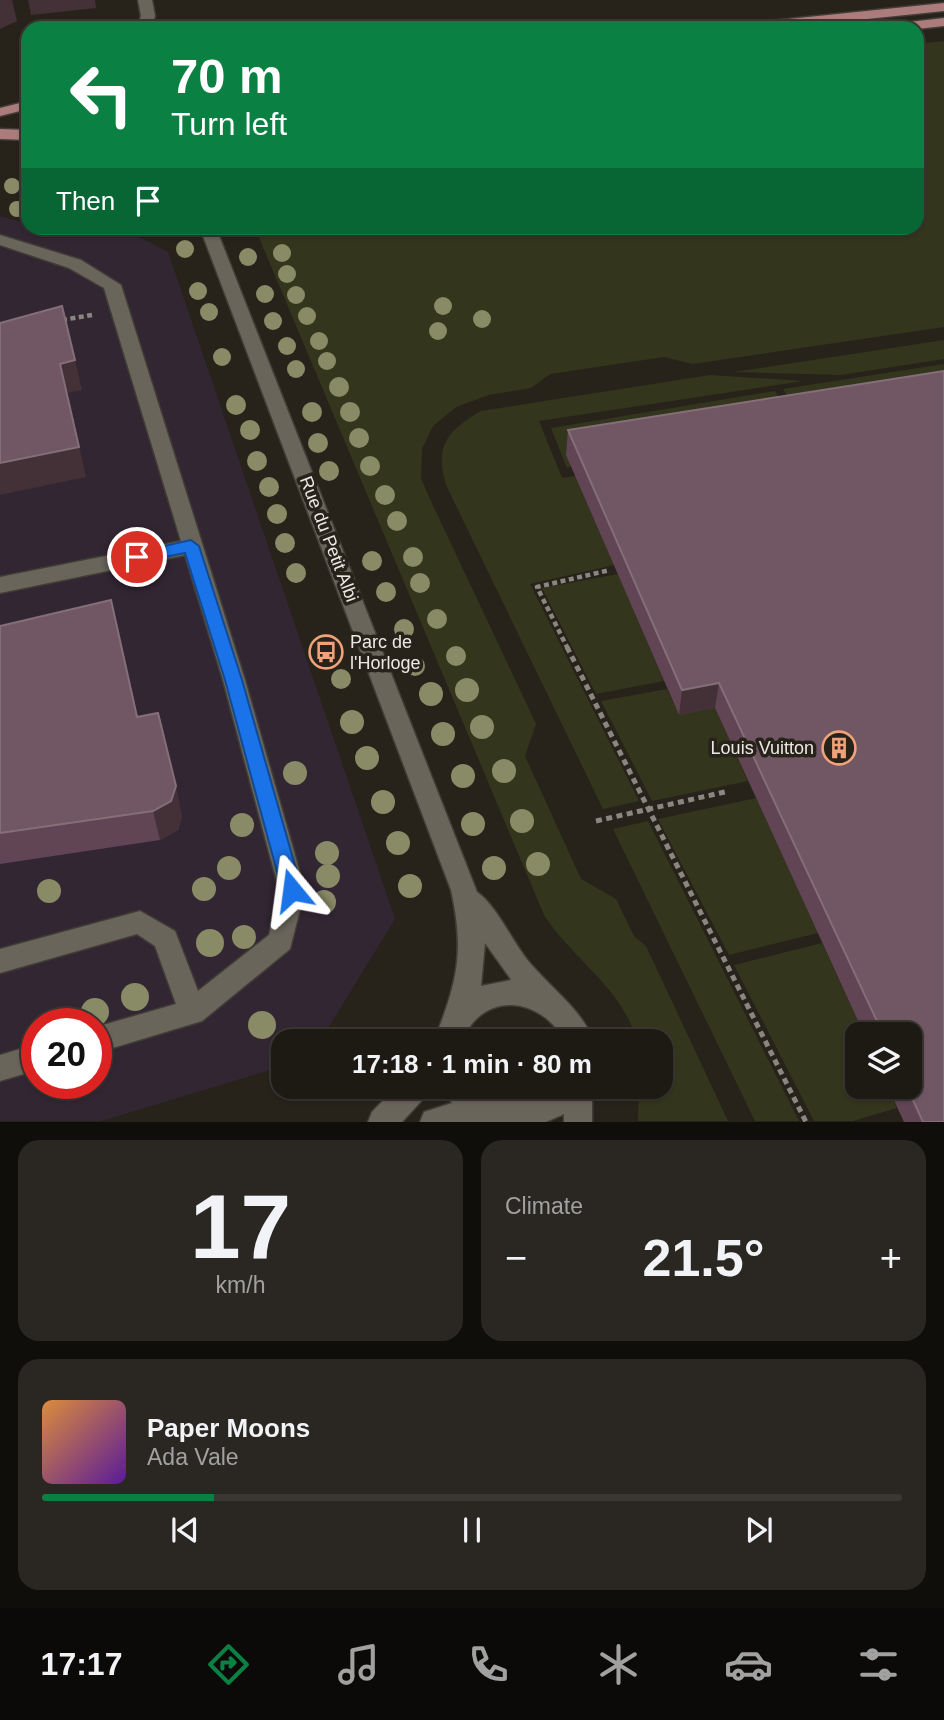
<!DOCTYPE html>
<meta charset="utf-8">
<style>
:root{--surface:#1d1a14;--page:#2a2722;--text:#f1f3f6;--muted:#a0a1a0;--line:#3b3834;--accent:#0b8043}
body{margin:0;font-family:Arial,sans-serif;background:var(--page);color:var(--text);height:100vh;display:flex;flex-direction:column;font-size:26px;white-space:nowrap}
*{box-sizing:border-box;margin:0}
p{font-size:23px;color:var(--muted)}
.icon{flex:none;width:38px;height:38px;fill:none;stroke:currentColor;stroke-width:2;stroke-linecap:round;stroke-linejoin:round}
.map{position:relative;height:1122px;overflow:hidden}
.details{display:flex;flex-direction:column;gap:18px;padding:18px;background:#100e0b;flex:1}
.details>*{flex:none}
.top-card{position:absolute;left:21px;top:21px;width:903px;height:214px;border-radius:21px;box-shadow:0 2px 5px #0004,0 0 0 2px var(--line);background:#0b8043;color:#fff;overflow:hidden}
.tools{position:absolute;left:845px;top:1022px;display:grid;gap:14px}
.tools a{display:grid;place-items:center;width:77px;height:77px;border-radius:14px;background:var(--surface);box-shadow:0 2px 5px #0004,0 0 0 2px var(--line);font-size:35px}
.speed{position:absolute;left:21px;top:1008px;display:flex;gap:14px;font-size:35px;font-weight:700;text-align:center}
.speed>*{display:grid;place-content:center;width:91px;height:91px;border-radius:50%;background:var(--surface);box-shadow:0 2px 5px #0004,0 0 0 2px var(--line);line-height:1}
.speed .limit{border:10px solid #d22;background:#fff;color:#111}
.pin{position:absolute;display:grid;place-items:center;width:60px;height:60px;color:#fff;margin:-30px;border:4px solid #fff;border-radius:50%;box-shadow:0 2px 7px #0007}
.me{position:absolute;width:77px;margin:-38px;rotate:344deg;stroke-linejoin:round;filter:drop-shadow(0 0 5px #0008)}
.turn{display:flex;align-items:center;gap:24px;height:147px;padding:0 35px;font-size:32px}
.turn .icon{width:91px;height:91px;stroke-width:2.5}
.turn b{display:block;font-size:49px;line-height:60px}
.then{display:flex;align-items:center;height:66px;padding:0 35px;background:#0003;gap:14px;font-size:26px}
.big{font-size:52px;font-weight:600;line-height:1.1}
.details .widget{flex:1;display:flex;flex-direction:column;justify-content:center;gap:10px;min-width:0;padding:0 24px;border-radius:21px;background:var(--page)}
.details .dial{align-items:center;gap:0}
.dial b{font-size:91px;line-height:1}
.song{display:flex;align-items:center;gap:21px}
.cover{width:84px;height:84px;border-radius:10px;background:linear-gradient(135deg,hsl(30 70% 55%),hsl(270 70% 35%))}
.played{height:7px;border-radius:4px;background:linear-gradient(90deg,var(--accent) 20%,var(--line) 20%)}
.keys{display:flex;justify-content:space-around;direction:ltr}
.heat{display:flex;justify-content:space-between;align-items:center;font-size:38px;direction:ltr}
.details .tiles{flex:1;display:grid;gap:18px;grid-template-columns:1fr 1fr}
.widget:last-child{grid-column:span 2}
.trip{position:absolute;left:271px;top:1029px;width:402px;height:70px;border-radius:21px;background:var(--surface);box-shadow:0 2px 5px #0004,0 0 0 2px var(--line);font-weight:600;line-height:70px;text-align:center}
.dock{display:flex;height:112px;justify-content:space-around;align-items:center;background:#0c0a08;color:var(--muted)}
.dock .icon{width:49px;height:49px}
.dock .on{color:var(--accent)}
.dock b{font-size:32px;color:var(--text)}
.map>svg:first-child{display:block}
.commercial{fill:#332633;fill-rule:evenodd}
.green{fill:#33361c}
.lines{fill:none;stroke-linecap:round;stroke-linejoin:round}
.minor-casing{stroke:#403d37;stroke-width:3}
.major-casing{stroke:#403d37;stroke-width:3}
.path-far1{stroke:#8a8780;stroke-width:4.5;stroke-dasharray:5 3.5;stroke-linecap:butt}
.path{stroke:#8a8780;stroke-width:5;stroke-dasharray:6 4.5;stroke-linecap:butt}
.minor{fill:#69655b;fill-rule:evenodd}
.major{fill:#ac7b7b;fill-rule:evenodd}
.tree{fill:#898a66}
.wall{fill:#614554}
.shaded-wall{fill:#443037}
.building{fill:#705763;stroke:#846e78;stroke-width:2}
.route{fill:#1a73e8;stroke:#114b97;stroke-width:2}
.labels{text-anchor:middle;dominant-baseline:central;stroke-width:7;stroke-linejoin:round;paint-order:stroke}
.street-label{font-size:18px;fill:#ece9e4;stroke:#27231b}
.poi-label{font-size:18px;fill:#ece9e4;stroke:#27231b;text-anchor:start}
</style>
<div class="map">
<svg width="944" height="1122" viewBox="0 0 944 1122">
<rect width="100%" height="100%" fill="#27231b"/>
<path class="commercial" d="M 0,216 L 28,224 L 28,228 L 139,237 L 168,252 L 395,919 L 320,1041 L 284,1041 L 283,1066 L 101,1121 L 0,1121 ZM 37,1024 L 96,1024 L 96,1083 L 37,1083 Z"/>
<path class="green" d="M 944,41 L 944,327 L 693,364 L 664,357 L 550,374 L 531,388 L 489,395 L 456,407 L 433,426 L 422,449 L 421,478 L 429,497 L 536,724 L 525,756 L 581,879 L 616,899 L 634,936 L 646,946 L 728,1121 L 638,1121 L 639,1087 L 662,1087 L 662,1041 L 637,1041 C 622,987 573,960 544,915 L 255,228 L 917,228 L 917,44 Z
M 944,340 L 944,359 L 840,375 L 734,372 Z
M 944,364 L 944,395 L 800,417 L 783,389 Z
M 710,375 L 803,381 L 539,421 L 562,478 L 575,476 L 614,565 L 530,584 L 639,801 L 603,809 L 446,485 C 434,446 448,430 481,411 Z
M 775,391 L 792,419 L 567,454 L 571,466 L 567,468 L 551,428 Z
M 618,574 L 664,681 L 596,694 L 542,588 Z
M 667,689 L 679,715 L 715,708 L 748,781 L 652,801 L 601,701 Z
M 756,798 L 818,933 L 729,955 L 658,819 Z
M 648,821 L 799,1121 L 755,1121 L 613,829 Z
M 822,943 L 864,1034 L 858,1034 L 858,1087 L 888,1087 L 897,1108 L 853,1121 L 814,1121 L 734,965 Z"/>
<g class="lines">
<defs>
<path id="minor" d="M 138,0 L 152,0 L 155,16 L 151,28 L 137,28 L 141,16 Z
M 200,228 L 216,228 L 477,892 C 497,906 513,943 529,962 C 552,989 580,1008 594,1041 L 565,1041 C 540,996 483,990 462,1041 L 434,1041 C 457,982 465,953 451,890 ZM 485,943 L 510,978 L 511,980 L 481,986 Z
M 0,235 L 81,260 L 121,285 L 245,680 L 305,890 L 290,949 L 202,1021 L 96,1053 L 96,1027 L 176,1004 L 155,946 L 137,934 L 0,973 L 0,949 L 140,911 L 175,931 L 198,991 L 269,935 L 279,890 L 223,680 L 185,555 L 0,593 L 0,577 L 181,541 L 104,288 L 69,268 L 0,245 Z
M 37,1044 L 37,1070 L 0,1081 L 0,1055 Z
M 396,1087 L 429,1087 L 425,1097 L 402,1122 L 368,1122 L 372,1112 Z
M 441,1087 L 476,1087 L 489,1095 L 516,1099 L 543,1095 L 556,1087 L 592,1087 L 592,1122 L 564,1122 L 564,1114 L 546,1122 L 420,1122 L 424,1112 L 452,1103 Z"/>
<path id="major" d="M 944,3 L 944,11 L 780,28 L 734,28 L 741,24 Z
M 944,18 L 944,26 L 917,29 L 884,28 L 891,24 Z
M 28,101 L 28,109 L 0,116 L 0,108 Z
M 0,129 L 28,130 L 28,140 L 0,139 Z"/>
</defs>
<use href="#minor" class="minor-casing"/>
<use href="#major" class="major-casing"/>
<path class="path-far1" d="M 62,320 L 92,315
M 568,649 L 537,587 L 610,570"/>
<path class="path" d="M 567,647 L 806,1122
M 596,821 L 729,791"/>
<use href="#minor" class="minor"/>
<use href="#major" class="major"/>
</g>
<g class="tree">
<circle cx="12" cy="186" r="8"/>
<circle cx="17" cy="209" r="8"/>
<circle cx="185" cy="249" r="9"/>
<circle cx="282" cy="253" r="9"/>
<circle cx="248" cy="257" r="9"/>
<circle cx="287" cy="274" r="9"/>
<circle cx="198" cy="291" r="9"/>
<circle cx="265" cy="294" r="9"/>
<circle cx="296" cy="295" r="9"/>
<circle cx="443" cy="306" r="9"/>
<circle cx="209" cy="312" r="9"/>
<circle cx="307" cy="316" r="9"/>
<circle cx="482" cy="319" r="9"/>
<circle cx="273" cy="321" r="9"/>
<circle cx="438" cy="331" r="9"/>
<circle cx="319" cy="341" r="9"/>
<circle cx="287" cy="346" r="9"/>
<circle cx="222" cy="357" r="9"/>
<circle cx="327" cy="361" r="9"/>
<circle cx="296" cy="369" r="9"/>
<circle cx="339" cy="387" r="10"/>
<circle cx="236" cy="405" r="10"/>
<circle cx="312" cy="412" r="10"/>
<circle cx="350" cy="412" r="10"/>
<circle cx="250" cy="430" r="10"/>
<circle cx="359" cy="438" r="10"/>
<circle cx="318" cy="443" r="10"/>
<circle cx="257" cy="461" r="10"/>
<circle cx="370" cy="466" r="10"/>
<circle cx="329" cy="471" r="10"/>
<circle cx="269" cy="487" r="10"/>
<circle cx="385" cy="495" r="10"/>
<circle cx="277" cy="514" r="10"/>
<circle cx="397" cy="521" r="10"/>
<circle cx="285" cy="543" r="10"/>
<circle cx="413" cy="557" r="10"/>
<circle cx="372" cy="561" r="10"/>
<circle cx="296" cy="573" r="10"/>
<circle cx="420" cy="583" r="10"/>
<circle cx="386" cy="592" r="10"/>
<circle cx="437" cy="619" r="10"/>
<circle cx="404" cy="629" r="10"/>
<circle cx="456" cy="656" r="10"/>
<circle cx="415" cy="666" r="10"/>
<circle cx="341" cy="679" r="10"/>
<circle cx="467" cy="690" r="12"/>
<circle cx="431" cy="694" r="12"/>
<circle cx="352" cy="722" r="12"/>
<circle cx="482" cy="727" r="12"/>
<circle cx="443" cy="734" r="12"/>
<circle cx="367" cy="758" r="12"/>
<circle cx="504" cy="771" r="12"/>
<circle cx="295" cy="773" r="12"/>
<circle cx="463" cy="776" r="12"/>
<circle cx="383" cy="802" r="12"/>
<circle cx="522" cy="821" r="12"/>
<circle cx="473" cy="824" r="12"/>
<circle cx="242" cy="825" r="12"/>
<circle cx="398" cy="843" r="12"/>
<circle cx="327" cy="853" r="12"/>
<circle cx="538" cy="864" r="12"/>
<circle cx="229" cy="868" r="12"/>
<circle cx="494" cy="868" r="12"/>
<circle cx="328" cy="876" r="12"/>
<circle cx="410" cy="886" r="12"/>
<circle cx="204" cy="889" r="12"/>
<circle cx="49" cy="891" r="12"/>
<circle cx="324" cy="902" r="12"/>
<circle cx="244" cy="937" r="12"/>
<circle cx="210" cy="943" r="14"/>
<circle cx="135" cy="997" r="14"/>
<circle cx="95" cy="1012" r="14"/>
<circle cx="262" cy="1025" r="14"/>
</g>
<path class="wall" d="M 944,371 L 944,1122 L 904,1122 L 888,1087 L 910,1087 L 910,1034 L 864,1034 L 715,708 L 679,715 L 566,455 L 568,430 Z
M 111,600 L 138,717 L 182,816 L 178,830 L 160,840 L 0,864 L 0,626 Z"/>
<path class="shaded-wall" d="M 0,0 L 12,0 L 17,21 L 0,29 Z
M 28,0 L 95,0 L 96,8 L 31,15 Z
M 75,360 L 82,390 L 67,393 L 86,477 L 0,495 L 0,463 L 60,364 Z
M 719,683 L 715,708 L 679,715 L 682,690 Z
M 176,786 L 182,816 L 178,830 L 160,840 L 153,811 Z"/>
<path class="building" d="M 62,306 L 75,360 L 60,364 L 79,447 L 0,463 L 0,323 Z
M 944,371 L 944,1122 L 923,1122 L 907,1087 L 910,1087 L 910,1034 L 883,1034 L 719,683 L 682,690 L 568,430 Z
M 111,600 L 137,717 L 158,713 L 176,786 L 171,801 L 153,811 L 0,833 L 0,626 Z"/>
<path class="route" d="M 191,540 L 199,546 L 242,680 L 302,890 L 299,896 L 292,898 L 285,896 L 282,890 L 225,680 L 185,553 L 137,563 L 129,557 L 137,552 Z"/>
<defs>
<symbol id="bus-ring" viewBox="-11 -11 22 22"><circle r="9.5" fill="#27231b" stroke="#f0a278" stroke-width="1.5"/><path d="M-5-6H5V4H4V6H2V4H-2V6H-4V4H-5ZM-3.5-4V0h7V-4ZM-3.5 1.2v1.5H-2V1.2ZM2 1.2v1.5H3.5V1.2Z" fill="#f0a278"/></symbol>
<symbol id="building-ring" viewBox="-11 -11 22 22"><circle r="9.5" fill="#27231b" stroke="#f0a278" stroke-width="1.5"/><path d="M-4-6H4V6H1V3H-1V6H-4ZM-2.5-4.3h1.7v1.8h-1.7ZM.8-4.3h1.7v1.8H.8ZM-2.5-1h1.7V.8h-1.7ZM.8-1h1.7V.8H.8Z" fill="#f0a278"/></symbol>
</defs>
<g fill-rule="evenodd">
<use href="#bus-ring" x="307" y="633" width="38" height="38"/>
<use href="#building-ring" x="820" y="729" width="38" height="38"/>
</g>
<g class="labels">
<g class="street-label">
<text transform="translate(329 539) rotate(69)">Rue du Petit Albi</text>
</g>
<g class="poi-label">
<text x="350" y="642">Parc de<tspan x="350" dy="21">l'Horloge</tspan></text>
<text x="814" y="748" text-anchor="end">Louis Vuitton</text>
</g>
</g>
</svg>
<div class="tools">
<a><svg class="icon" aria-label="layers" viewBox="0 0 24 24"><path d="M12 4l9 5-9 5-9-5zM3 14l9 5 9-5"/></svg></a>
</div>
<div class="speed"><div class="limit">20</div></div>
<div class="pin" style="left:137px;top:557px;background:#d93025"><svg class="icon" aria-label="arrive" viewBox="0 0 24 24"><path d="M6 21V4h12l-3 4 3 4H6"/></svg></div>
<svg class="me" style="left:292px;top:890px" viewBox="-20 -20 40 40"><path d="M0-17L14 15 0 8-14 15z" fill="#1a73e8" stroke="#fff" stroke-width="4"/></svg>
<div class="trip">17:18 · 1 min · 80 m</div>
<div class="top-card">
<div class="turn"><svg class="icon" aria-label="left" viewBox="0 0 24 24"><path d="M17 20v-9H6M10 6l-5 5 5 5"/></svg><div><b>70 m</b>Turn left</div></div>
<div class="then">Then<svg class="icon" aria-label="arrive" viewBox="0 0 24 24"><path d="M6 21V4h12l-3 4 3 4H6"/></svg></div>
</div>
</div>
<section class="details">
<div class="tiles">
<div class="widget dial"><b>17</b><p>km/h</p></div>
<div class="widget"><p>Climate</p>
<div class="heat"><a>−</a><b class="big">21.5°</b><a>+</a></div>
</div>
<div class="widget">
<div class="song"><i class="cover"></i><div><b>Paper Moons</b><p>Ada Vale</p></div></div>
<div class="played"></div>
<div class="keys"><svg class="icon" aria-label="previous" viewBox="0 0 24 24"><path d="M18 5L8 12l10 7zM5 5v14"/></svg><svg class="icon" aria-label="pause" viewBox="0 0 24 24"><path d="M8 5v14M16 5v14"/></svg><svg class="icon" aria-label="next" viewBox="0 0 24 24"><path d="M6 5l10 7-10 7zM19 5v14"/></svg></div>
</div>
</div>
</section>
<nav class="dock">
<b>17:17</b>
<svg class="icon on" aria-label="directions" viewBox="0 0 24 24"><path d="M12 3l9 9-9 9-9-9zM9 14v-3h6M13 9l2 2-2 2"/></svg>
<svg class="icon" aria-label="music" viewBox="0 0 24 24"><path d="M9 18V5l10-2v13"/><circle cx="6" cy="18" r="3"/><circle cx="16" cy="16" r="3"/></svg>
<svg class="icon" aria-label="phone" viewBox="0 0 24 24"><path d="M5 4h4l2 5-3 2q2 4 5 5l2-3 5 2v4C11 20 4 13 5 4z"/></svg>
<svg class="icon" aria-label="climate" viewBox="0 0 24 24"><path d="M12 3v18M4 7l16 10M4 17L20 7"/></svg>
<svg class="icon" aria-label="car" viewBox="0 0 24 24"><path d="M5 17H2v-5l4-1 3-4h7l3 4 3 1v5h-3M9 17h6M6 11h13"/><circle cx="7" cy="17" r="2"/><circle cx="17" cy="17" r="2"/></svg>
<svg class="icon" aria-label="filters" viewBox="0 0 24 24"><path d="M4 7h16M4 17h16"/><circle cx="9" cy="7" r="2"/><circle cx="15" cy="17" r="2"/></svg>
</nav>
